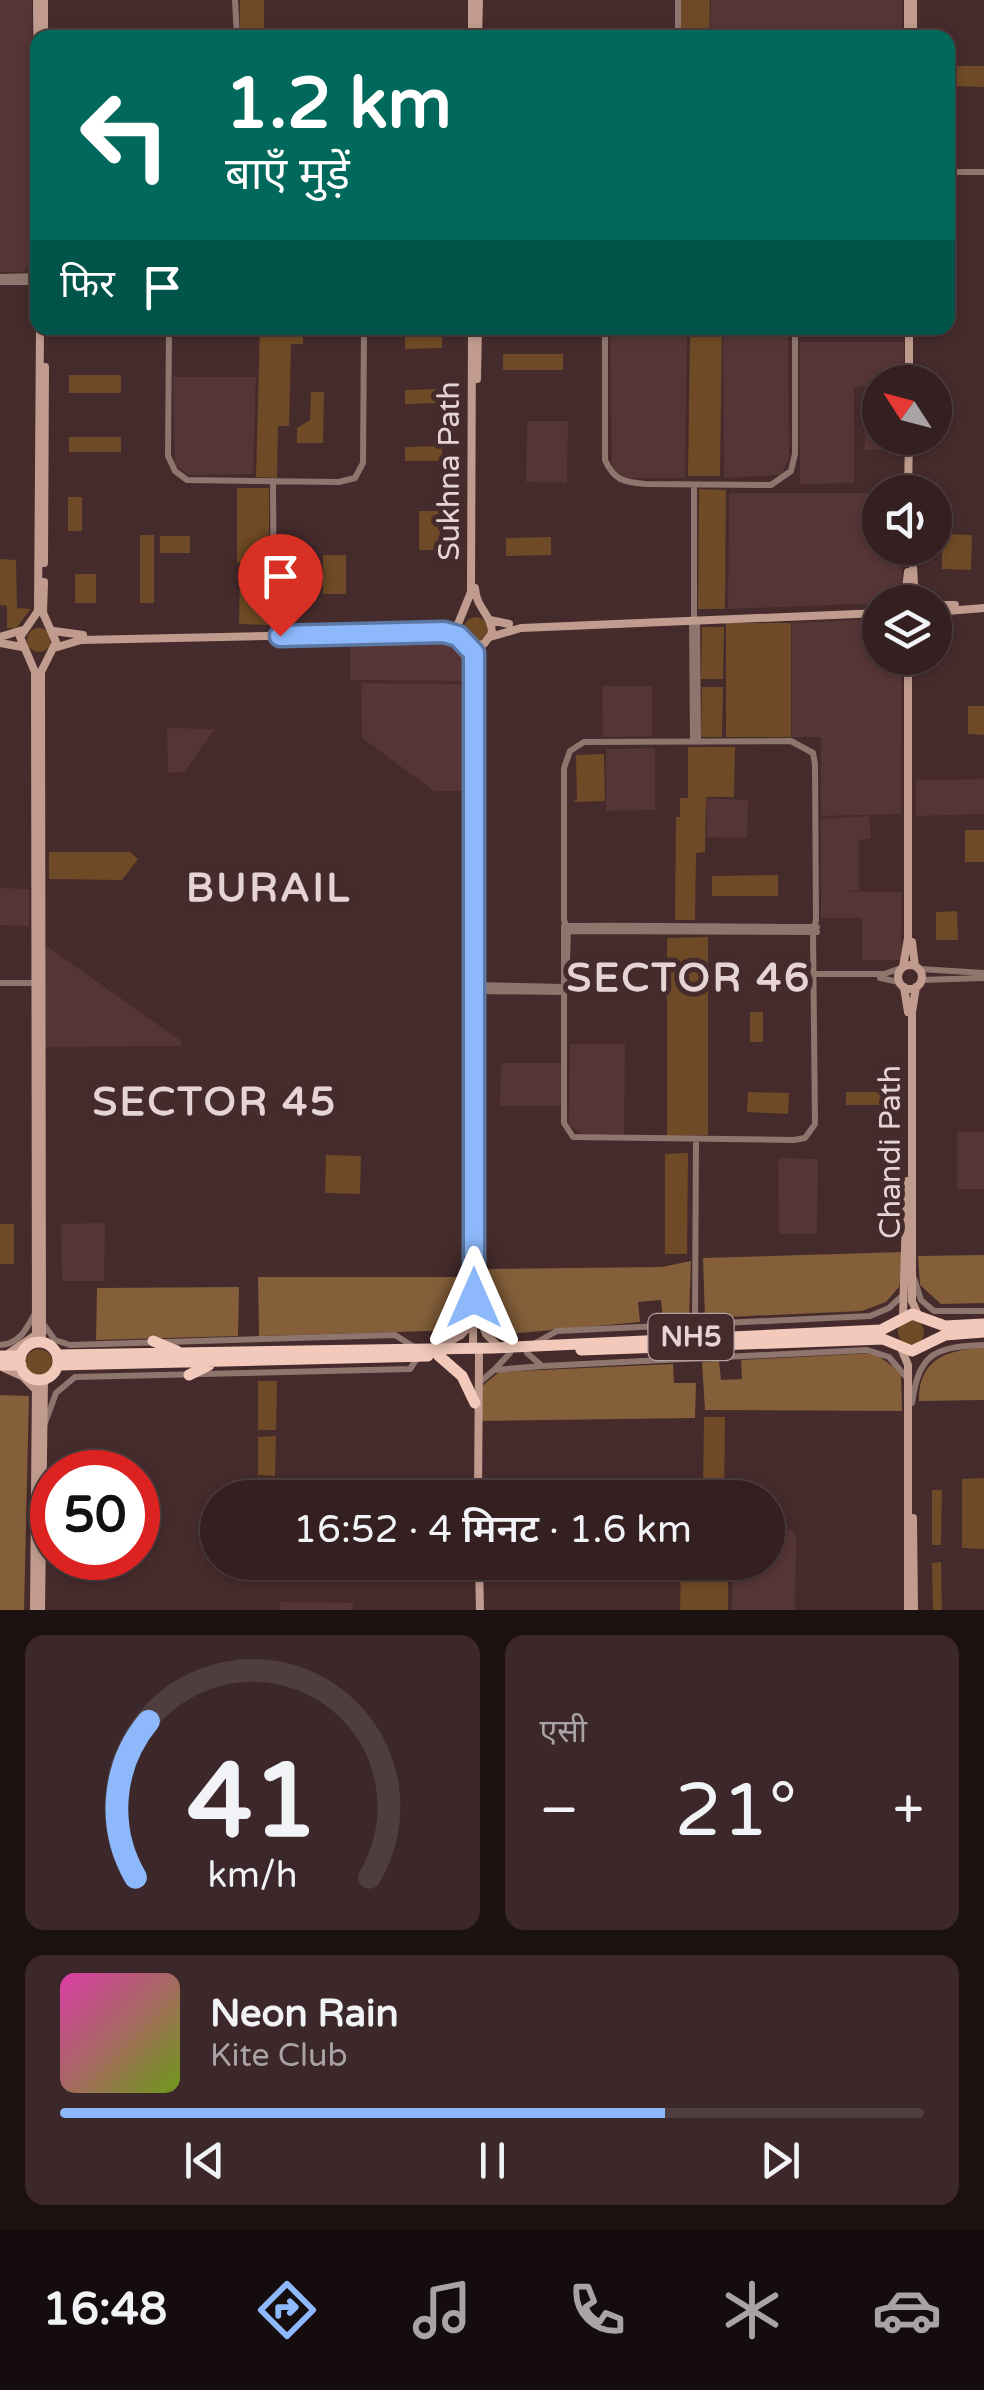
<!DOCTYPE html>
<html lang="hi">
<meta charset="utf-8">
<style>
:root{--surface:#342021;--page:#3c282a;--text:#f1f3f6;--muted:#a9a3a5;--line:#4e3e3f;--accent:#8db9fc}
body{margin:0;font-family:"Varela Round","Noto Sans Devanagari",sans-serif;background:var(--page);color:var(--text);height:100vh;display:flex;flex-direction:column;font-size:38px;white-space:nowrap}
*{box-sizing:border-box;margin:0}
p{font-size:32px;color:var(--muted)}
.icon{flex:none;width:55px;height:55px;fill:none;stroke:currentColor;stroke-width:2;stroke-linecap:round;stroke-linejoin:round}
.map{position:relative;height:1610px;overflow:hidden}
.sheet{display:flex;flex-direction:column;gap:25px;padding:25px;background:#1d1212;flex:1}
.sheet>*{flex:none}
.top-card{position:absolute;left:30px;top:30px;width:925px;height:305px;border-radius:20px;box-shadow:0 2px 8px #0004,0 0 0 2px var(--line);background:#00695c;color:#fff;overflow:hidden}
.needle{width:65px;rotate:306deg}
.controls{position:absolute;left:862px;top:365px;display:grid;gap:20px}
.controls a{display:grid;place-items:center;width:90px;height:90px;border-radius:50%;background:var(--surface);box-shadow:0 2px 8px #0004,0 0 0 2px var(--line);font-size:50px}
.speed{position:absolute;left:30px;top:1450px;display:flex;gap:20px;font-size:50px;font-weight:700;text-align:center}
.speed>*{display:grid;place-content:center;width:130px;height:130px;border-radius:50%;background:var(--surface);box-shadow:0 2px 8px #0004,0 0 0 2px var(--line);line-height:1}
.speed .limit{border:15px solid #d22;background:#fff;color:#111}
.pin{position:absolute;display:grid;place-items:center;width:85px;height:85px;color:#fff;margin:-102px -42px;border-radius:50% 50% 50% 0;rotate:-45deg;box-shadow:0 0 10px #0007}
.pin .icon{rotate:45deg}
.me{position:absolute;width:110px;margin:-55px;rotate:0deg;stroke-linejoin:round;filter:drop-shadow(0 0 8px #0008)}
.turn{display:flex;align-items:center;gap:35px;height:210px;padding:0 30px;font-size:45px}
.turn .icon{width:130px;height:130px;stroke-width:2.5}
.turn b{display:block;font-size:70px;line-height:85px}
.then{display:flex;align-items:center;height:95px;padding:0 30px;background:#0003;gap:20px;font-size:38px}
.big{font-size:75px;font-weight:600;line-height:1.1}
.sheet .card{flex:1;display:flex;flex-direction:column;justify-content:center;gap:15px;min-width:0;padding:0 35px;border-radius:20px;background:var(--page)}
.sheet .dial{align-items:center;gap:0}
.dial svg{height:260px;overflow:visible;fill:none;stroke:var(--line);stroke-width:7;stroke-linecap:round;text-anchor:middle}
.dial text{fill:var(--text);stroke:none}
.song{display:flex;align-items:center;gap:30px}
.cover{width:120px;height:120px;border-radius:15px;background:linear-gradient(135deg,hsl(320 70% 55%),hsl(80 70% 35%))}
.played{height:10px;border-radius:5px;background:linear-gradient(90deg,var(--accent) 70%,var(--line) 70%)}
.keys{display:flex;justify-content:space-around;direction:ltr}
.heat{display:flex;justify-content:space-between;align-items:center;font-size:55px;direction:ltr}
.sheet .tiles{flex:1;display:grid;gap:25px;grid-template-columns:1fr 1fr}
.card:last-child{grid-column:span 2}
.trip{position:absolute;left:200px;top:1480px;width:585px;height:100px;border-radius:50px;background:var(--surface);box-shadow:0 2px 8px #0004,0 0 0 2px var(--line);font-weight:600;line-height:100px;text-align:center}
.tab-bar{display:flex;height:160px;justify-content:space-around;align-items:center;background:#150d0d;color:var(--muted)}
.tab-bar .icon{width:70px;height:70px}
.tab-bar .on{color:var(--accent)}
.tab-bar b{font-size:45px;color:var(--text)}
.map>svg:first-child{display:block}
.built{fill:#553536}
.green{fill:#6e4a26}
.forest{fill:#845f3a}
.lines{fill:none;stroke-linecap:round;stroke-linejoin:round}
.tertiary{stroke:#8e766e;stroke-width:6}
.secondary{stroke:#c19c8e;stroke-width:8}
.trunk{stroke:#f2c9ba;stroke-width:11}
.route-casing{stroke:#5c78a4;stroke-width:25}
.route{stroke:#8db9fc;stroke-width:18}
.labels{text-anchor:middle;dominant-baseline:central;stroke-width:10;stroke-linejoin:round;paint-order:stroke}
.shield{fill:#452b2c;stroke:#b6a1a2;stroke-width:2.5}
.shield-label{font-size:28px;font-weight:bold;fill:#e6d4d4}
.street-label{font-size:30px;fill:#e6d4d4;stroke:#452b2c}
.district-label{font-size:40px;font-weight:bold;letter-spacing:2.5px;fill:#e6d4d4;stroke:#452b2c}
</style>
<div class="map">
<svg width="984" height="1610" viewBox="0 0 984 1610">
<rect width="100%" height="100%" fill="#452b2c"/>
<path class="built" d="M 0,0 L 32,0 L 30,261 L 24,272 L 0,272 Z
M 711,0 L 902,0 L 902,37 L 710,38 Z
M 723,331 L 788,331 L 789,458 L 781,475 L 724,478 Z
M 610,334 L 687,335 L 685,478 L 624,478 L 612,468 Z
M 800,342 L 904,342 L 904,382 L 854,387 L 854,483 L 800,484 Z
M 173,377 L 256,377 L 253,474 L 189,475 L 175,465 Z
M 864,389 L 880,389 L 880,438 L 902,438 L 902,450 L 865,450 Z
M 527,421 L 568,421 L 567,483 L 526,482 Z
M 729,493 L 880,493 L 880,548 L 902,548 L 902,582 L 880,603 L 728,609 Z
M 880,619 L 880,658 L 902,658 L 901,814 L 821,816 L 821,737 L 792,737 L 792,623 Z
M 445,638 L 466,658 L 467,681 L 350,680 L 350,639 Z
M 361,683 L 467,684 L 466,791 L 434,791 L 362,738 Z
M 602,686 L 652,686 L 652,736 L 603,737 Z
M 167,728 L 215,729 L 184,772 L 168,773 Z
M 655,748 L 655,810 L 606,811 L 606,749 Z
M 984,779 L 984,814 L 916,816 L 916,780 Z
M 706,798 L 748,800 L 747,838 L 707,837 Z
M 869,816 L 871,838 L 859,840 L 859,890 L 846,892 L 902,892 L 901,960 L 862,960 L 862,918 L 821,918 L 821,819 Z
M 0,888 L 29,889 L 29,926 L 0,925 Z
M 44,944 L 181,1041 L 181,1046 L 44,1047 Z
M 570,1044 L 625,1044 L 624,1134 L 583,1134 L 569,1125 Z
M 501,1063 L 561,1063 L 561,1106 L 500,1106 Z
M 957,1132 L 984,1132 L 984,1189 L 957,1189 Z
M 778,1158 L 818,1159 L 817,1234 L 779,1234 Z
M 105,1223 L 104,1281 L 62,1281 L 61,1224 Z
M 791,1530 L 796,1538 L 795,1610 L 732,1610 L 733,1563 L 768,1562 L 768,1531 Z
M 280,1602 L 353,1603 L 353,1610 L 279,1610 Z"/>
<path class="green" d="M 240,0 L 264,0 L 264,37 L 240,38 Z
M 681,0 L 710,0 L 709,37 L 681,38 Z
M 951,66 L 984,66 L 984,87 L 951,86 Z
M 260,328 L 303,328 L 303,344 L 291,344 L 289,426 L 278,426 L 277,478 L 256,477 Z
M 699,328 L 722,328 L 720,476 L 688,476 L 690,334 L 699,334 Z
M 442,334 L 442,348 L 405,349 L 405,335 Z
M 503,354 L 563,354 L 563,370 L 503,370 Z
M 69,375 L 121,375 L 121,393 L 69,393 Z
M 442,389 L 442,403 L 405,404 L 405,390 Z
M 311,392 L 324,392 L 323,443 L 297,443 L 297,428 L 310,420 Z
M 69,437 L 121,437 L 121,452 L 69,452 Z
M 442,446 L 442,461 L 405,461 L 405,447 Z
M 237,488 L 269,488 L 269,562 L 237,563 Z
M 699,489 L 726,490 L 725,609 L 698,609 Z
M 68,497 L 82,497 L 82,531 L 68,531 Z
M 419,511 L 440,511 L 440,550 L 419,550 Z
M 942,534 L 972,535 L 971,570 L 942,569 Z
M 140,535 L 154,535 L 154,603 L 140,603 Z
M 160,536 L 190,536 L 190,553 L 160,553 Z
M 551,537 L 551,555 L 506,556 L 506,538 Z
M 323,555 L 346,555 L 346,594 L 323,594 Z
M 0,559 L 16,560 L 17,608 L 31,609 L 16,628 L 7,628 L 7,606 L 0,605 Z
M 240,571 L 269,571 L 268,625 L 239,624 Z
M 75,574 L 96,574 L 96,603 L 75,603 Z
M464 629a12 12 0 1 1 24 0a12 12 0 1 1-24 0Z
M 791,623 L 791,737 L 726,737 L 726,623 Z
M 702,627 L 724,627 L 723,679 L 701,679 Z
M27 640a12 12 0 1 1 24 0a12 12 0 1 1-24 0Z
M 702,687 L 723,687 L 722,737 L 701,737 Z
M 968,706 L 984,706 L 984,735 L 968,734 Z
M 688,747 L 735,747 L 734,797 L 706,797 L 705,852 L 696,853 L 695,920 L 675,920 L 676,817 L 680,817 L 680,798 L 688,798 Z
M 604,754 L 605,801 L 573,802 L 577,799 L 576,755 Z
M 965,830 L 984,830 L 984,862 L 965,862 Z
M 49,852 L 130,852 L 138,859 L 122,880 L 49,879 Z
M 778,875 L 778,896 L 712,896 L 712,876 Z
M 957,911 L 958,940 L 936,940 L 936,912 Z
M 708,937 L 708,1135 L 667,1136 L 667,938 Z
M 750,1012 L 763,1012 L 763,1042 L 750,1042 Z
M 748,1092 L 789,1093 L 788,1114 L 747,1112 Z
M 846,1092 L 886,1092 L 886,1105 L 846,1105 Z
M 688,1153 L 687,1254 L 665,1254 L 665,1154 Z
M 326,1155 L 361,1156 L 360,1194 L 325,1193 Z
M 0,1224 L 14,1224 L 14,1264 L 0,1264 Z
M898 1332a13 13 0 1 1 26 0a13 13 0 1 1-26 0Z
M26 1362a13 13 0 1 1 26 0a13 13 0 1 1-26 0Z
M 258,1381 L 277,1381 L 276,1430 L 258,1430 Z
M 704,1417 L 725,1417 L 724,1497 L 703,1497 Z
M 276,1436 L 275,1476 L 258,1475 L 258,1437 Z
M 984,1478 L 984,1549 L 962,1548 L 962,1479 Z
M 932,1490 L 942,1490 L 941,1545 L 932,1545 Z
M 941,1562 L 942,1610 L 933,1610 L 932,1563 Z
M 681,1563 L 728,1563 L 728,1610 L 680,1610 Z"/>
<path class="forest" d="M 905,1252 L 899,1287 L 886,1302 L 862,1311 L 705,1318 L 703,1258 Z
M 984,1255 L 984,1303 L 941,1304 L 920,1285 L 918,1256 Z
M 691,1261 L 689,1318 L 663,1320 L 661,1300 L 638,1302 L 640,1322 L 507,1334 L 495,1331 L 486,1319 L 483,1269 L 662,1267 Z
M 258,1277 L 464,1277 L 464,1330 L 259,1336 Z
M 239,1287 L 238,1336 L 96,1340 L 97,1288 Z
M 984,1348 L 984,1400 L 919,1401 C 918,1359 948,1349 984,1348 Z
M 875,1353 L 901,1373 L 902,1411 L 705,1410 L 702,1362 L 719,1361 L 721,1380 L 742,1379 L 741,1360 Z
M 673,1364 L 674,1383 L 696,1383 L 695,1418 L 481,1421 L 482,1386 L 499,1372 Z
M 0,1395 L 29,1396 L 24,1610 L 0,1610 Z"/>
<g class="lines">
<path class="tertiary" d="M 235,0 L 237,38
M 678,38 L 678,0
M 948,172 L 984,172
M 0,277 L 38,276
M 0,282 L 38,282
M 169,328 L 168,456 L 175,471 L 187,480 L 339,482 L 355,478 L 363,463 L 364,328
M 605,328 L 605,460 C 614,480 623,482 645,484 L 771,485 L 791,471 L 795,454 L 795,328
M 273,481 L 274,636
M 694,485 L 694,617
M 697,620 L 698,742
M 692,621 L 693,742
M 568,931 L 817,932
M 920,969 L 984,973
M 814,974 L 884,974 L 901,968
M 880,978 L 899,982
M 921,980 L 984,978
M 0,983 L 39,983
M 474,985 L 563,987
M 475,991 L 566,992 L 568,931 L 564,920 L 564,768 L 570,751 L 584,742 L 791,741 L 813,753 L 815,764 L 816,920 L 813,932 L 815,1124 L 805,1138 L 794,1140 L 573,1137 L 564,1123 L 564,926 C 647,925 729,927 812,927 L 817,927
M 914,1278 L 921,1300 L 934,1311 L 984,1311
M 695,1323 L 696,1140
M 44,1325 L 55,1340 L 70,1345 L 395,1335 L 414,1347
M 0,1345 C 19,1344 26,1330 34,1315
M 532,1345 L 557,1331 L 870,1316 L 889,1308 L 903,1295
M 527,1353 L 541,1365
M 494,1370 L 510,1353
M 480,1382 L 494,1370 L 543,1366 L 867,1350 L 889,1357 L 907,1378
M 912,1403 C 919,1351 937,1347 984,1345
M 45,1423 L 56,1393 L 75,1377 L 410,1369 L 418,1357"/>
<path class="secondary" d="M 37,0 L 38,116
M 472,0 L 472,38
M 908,28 L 908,0
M 44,38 L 44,0
M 478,38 L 479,0
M 913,38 L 913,0
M 472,328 L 471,592 L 456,629 L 460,639 L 473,650 L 477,669 L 473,1349
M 477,379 L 478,328
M 909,382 L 909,328
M 908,492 L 909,438
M 912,548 L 914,585 L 927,602
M 44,563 L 45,367
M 894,602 L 906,588 L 908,572
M 935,605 L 955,605
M 935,612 L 984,608
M 490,620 L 509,624
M 54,631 L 83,635
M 0,637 L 23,630
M 490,637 L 521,628 L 880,613
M 0,643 L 22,647
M 469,646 L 484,644 L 492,633 C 492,615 476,608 475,588
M 54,648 L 81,640 L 444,632 L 457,636
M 912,942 L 915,966
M898 977a12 12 0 1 1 24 0a12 12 0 1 1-24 0Z
M 903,967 L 908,938 L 908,658
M 904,987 L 908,1012
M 916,987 L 912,1012 L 912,1301 L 918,1315
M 479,1276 L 480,1000
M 479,1316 L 486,1334 L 500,1348
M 903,1316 L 907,1181
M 36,1343 L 35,672 L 20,637 L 38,611 L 40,328
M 42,1343 L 41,672 L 56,642 L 43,613 L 44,582
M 438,1348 L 461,1335 L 474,1321
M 901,1348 L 908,1365 L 908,1610
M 9,1353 L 34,1336
M 4,1368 L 22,1376 L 36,1390
M 478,1498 L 479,1355
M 913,1518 L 914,1610
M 479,1562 L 480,1610
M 34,1610 L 36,1380
M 41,1610 L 44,1380"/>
<path class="trunk" d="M 153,1341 L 177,1351
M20 1361a19 19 0 1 1 38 0a19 19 0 1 1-38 0Z
M 581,1350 L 883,1339 L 912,1351 L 945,1335 L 984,1332
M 57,1355 L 493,1348 L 881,1330 L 912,1314 L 945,1326 L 984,1324
M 438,1355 L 462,1376 L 475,1403
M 0,1356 L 21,1356
M 0,1365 L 21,1365
M 58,1365 L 428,1356
M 189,1375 L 209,1365"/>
</g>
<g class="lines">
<defs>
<path id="route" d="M 280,636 L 444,632 L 458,636 L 474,653 L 474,1298"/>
</defs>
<use href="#route" class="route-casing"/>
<use href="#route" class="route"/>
</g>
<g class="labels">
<rect class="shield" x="648.5" y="1314" width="85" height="46" rx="8"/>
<g class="shield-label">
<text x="691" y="1337">NH5</text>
</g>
<g class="street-label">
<text transform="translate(449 471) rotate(-90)">Sukhna Path</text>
<text transform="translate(890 1152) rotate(-90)">Chandi Path</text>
</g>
<g class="district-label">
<text x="269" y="888">BURAIL</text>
<text x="689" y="978">SECTOR 46</text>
<text x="215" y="1102">SECTOR 45</text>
</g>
</g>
</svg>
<div class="controls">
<a><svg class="needle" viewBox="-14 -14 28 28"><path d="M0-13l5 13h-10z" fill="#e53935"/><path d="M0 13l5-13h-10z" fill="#a9a3a5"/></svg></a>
<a><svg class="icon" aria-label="sound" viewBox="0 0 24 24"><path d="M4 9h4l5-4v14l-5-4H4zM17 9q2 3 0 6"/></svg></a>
<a><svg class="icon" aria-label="layers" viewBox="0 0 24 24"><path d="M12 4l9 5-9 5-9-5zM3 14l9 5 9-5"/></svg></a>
</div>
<div class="speed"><div class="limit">50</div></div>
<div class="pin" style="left:280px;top:636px;background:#d93025"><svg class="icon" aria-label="arrive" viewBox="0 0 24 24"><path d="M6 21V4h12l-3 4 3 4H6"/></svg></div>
<svg class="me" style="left:474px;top:1298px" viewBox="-20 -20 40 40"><path d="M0-17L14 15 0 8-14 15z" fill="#8db9fc" stroke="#fff" stroke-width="4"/></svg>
<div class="trip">16:52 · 4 मिनट · 1.6 km</div>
<div class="top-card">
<div class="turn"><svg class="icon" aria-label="left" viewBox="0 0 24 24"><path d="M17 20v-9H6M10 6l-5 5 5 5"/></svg><div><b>1.2 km</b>बाएँ मुड़ें</div></div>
<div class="then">फिर<svg class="icon" aria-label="arrive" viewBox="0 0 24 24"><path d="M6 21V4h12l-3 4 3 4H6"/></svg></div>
</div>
</div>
<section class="sheet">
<div class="tiles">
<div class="card dial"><svg viewBox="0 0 100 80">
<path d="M14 69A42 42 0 1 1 86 69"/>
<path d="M14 69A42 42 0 0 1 18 21" stroke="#8db9fc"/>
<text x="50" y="56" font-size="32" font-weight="700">41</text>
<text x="50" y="72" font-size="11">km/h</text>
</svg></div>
<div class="card"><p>एसी</p>
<div class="heat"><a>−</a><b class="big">21°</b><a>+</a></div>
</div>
<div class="card">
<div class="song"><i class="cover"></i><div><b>Neon Rain</b><p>Kite Club</p></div></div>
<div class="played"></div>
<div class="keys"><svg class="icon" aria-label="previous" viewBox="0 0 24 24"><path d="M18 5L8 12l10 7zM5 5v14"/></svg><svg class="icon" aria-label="pause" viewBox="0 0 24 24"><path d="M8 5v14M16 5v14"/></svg><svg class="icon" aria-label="next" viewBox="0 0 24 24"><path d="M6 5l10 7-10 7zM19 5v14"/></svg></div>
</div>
</div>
</section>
<nav class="tab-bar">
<b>16:48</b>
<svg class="icon on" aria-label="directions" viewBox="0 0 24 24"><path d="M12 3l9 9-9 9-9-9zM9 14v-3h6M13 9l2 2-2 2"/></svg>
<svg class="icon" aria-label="music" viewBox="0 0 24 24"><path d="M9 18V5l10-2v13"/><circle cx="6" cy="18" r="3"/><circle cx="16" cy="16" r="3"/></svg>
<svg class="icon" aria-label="phone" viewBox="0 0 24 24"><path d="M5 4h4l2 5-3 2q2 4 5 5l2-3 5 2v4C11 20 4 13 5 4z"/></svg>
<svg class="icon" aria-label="climate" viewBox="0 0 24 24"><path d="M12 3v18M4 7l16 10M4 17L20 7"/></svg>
<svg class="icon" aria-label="car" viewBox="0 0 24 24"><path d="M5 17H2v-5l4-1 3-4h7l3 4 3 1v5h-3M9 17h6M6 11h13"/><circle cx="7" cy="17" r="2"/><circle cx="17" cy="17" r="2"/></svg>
</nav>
